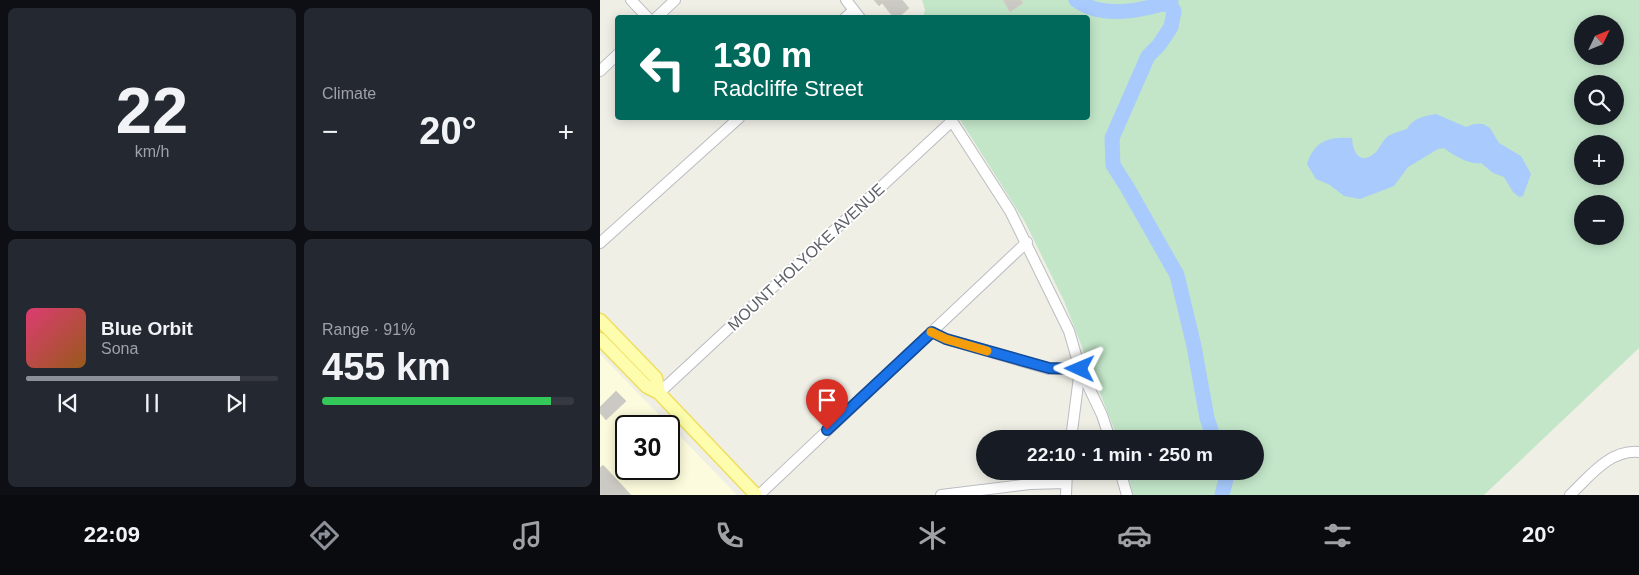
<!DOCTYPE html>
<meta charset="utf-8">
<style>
:root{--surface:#171b24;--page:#242831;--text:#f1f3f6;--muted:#9ea1a6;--line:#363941;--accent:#8c9099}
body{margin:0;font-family:Helvetica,sans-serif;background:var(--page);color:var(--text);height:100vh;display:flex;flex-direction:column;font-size:19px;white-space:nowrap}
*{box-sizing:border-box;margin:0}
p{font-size:16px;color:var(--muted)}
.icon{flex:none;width:28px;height:28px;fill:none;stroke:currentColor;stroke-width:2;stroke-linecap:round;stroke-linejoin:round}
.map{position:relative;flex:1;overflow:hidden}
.side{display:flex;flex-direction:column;gap:8px;padding:8px;background:#0d0f14;width:600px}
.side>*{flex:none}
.top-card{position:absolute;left:15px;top:15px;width:475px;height:105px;border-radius:5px;box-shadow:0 2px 12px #0003;background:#00695c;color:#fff;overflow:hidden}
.needle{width:32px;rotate:47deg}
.buttons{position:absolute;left:974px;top:15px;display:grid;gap:10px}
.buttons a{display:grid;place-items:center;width:50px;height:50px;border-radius:50%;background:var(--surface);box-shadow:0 2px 12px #0003;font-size:25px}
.speed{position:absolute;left:15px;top:415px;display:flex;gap:10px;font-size:25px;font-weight:700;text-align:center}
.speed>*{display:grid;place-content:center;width:65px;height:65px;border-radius:50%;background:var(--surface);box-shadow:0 2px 12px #0003;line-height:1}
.speed .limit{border:2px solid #111;border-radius:8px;background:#fff;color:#111}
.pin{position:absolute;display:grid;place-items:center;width:42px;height:42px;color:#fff;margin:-51px -21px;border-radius:50% 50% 50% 0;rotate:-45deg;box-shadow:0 0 5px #0007}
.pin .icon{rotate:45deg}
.me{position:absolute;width:55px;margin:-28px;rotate:271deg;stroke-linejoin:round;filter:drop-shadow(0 0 4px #0008)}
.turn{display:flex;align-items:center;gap:18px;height:105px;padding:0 15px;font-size:22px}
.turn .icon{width:65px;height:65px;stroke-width:2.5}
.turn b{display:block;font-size:35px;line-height:42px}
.big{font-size:38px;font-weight:800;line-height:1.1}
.side .card{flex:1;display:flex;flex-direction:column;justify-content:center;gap:8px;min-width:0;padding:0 18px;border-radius:8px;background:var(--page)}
.side .dial{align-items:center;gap:0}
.dial b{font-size:65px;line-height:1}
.song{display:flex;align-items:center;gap:15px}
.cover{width:60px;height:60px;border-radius:8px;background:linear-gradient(135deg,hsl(340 70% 55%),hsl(30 70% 35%))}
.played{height:5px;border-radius:2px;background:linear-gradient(90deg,var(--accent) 85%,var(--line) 85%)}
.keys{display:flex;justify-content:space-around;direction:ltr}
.heat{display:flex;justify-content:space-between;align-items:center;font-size:28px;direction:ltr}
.charge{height:8px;border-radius:4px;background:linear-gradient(90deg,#34c759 91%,var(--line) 0)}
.side .tiles{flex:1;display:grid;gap:8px;grid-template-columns:repeat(2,1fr)}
.trip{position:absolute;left:376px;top:430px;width:288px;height:50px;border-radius:25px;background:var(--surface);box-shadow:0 2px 12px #0003;font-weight:800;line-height:50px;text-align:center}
.tabs{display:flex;height:80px;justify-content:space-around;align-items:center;background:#090b0e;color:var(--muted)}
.tabs .icon{width:35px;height:35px}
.tabs .selected{color:var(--accent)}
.tabs b{font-size:22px;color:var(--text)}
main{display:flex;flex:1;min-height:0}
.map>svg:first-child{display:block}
.commercial{fill:#fdfbdd;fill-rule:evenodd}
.green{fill:#c3e6c9;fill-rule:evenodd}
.water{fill:#a8cafd}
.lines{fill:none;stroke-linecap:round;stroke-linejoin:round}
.river{stroke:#a8cafd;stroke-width:15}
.building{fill:#cac9c3;stroke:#d4d2c4}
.minor-casing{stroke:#babcc1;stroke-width:12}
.major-casing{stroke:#efde5f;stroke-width:15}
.minor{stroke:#fff;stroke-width:10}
.major{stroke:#fdfdad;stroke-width:12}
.route-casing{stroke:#114b97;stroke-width:12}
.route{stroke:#1a73e8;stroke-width:9}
.slow{stroke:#f59e0b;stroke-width:9}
.labels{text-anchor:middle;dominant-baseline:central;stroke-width:4;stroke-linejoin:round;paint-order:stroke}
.street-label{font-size:16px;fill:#5d6066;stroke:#fff}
</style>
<main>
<section class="side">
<div class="tiles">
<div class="card dial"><b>22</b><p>km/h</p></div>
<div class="card"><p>Climate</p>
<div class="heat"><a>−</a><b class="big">20°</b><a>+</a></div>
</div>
<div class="card">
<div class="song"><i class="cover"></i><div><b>Blue Orbit</b><p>Sona</p></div></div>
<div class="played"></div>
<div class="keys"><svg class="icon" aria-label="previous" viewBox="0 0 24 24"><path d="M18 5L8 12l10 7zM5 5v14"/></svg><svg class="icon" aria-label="pause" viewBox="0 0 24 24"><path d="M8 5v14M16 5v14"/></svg><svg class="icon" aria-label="next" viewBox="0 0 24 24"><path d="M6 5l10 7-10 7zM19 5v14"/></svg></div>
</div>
<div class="card"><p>Range · 91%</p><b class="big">455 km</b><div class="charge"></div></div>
</div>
</section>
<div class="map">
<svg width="1039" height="495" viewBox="0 0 1039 495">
<rect width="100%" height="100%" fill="#efefe6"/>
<path class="commercial" d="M 0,354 L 137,495 L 0,495 ZM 26,426 L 69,426 L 69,469 L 26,469 Z"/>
<path class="green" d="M 322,0 L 1039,0 L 1039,348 L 884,495 L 533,495 L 527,471 L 655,471 L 655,439 L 518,439 L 464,301 L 425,222 L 359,118 L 488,118 L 488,18 L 323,17 L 325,10 ZM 982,24 L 1015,24 L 1015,56 L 982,56 ZM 982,84 L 1015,84 L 1015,116 L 982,116 ZM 982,144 L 1015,144 L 1015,176 L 982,176 ZM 982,204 L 1015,204 L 1015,236 L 982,236 Z"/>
<path class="water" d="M 836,114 L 866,127 L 874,124 L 883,124 L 890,128 L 899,143 L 921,156 L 931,174 L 923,196 L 919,197 L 913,192 L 904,177 L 893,173 L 881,163 C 872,166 851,154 844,148 L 838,149 L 808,167 L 794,186 L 760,199 L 744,196 L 730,185 L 716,179 L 707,164 C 715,140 729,137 752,138 C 753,154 761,166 776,152 C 780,147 783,140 788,136 C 793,133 801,131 807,129 C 813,118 824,116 836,114 Z"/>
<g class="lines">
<path class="river" d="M 476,0 C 502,19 543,11 571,1
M 562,4 L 570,5 L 574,11 L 571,27 L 559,45 L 548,56 L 512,138 L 513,165 L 527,187 L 577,275 L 594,346 L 607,418 L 614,439
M 622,495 L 628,471"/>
</g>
<path class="building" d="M 274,0 L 302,0 L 309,8 L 298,18 L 294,18 L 282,3 L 279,6 Z
M 403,0 L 421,0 L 423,3 L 410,12 Z
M 16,391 L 26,401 L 6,420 L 0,413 L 0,407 Z
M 3,465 L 31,495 L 0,495 L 0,468 Z"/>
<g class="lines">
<defs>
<path id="minor" d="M 31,0 L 48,18
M 246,0 L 260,18
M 56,18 L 75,0
M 245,18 L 254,10
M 0,71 L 18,54
M 350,118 L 410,211 L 469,331 L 480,369 L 471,439
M 0,243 L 139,118
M 331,332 L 346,339 L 449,369 L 480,369 L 502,415 L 510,439
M 59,393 L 352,121
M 520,471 L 527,495
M 159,495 L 427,242
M 341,495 L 430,484 L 466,483
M 466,495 L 467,471
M 970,495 C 989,477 1010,449 1039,452"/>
<path id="major" d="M 0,320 L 56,378 L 59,393
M 0,339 L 47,387 L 59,393 L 156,495"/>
</defs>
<use href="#minor" class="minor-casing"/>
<use href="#major" class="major-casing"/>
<use href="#minor" class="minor"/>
<use href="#major" class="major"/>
</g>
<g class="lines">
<defs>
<path id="route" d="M 227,430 L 332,332 L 346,339 L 449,368 L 480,369"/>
</defs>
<use href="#route" class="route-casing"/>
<use href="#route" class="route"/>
<path class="slow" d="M 331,332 L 346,339 L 387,351"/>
</g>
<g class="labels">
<g class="street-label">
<text transform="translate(206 257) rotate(-43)">MOUNT HOLYOKE AVENUE</text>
</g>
</g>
</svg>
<div class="buttons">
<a><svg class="needle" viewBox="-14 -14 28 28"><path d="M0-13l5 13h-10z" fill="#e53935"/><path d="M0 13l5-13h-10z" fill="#9ea1a6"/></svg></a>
<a><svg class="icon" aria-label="search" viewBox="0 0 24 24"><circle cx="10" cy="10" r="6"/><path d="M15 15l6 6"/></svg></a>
<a>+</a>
<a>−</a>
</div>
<div class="speed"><div class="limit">30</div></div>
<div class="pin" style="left:227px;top:430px;background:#d93025"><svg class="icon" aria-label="arrive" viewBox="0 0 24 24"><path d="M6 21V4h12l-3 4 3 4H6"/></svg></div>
<svg class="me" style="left:480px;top:369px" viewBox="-20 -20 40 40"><path d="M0-17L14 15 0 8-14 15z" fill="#1a73e8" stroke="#fff" stroke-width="4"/></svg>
<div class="trip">22:10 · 1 min · 250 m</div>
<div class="top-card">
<div class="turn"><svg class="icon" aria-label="left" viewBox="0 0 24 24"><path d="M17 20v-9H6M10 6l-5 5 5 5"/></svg><div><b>130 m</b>Radcliffe Street</div></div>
</div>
</div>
</main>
<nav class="tabs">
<b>22:09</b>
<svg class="icon selected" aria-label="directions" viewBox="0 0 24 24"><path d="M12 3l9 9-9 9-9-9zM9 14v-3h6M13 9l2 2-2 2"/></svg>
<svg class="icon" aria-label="music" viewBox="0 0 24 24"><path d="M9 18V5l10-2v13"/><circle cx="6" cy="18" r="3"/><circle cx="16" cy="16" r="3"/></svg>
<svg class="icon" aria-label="phone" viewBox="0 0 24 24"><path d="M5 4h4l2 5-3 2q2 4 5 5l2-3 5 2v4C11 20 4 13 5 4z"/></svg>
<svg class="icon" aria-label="climate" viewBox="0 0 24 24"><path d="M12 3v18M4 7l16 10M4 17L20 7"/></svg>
<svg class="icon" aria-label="car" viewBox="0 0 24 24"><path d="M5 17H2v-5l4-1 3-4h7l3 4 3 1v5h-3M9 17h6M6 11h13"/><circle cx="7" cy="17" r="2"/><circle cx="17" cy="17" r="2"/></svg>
<svg class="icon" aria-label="filters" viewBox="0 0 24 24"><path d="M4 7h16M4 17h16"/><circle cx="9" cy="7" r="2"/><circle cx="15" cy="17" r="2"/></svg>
<b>20°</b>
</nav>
